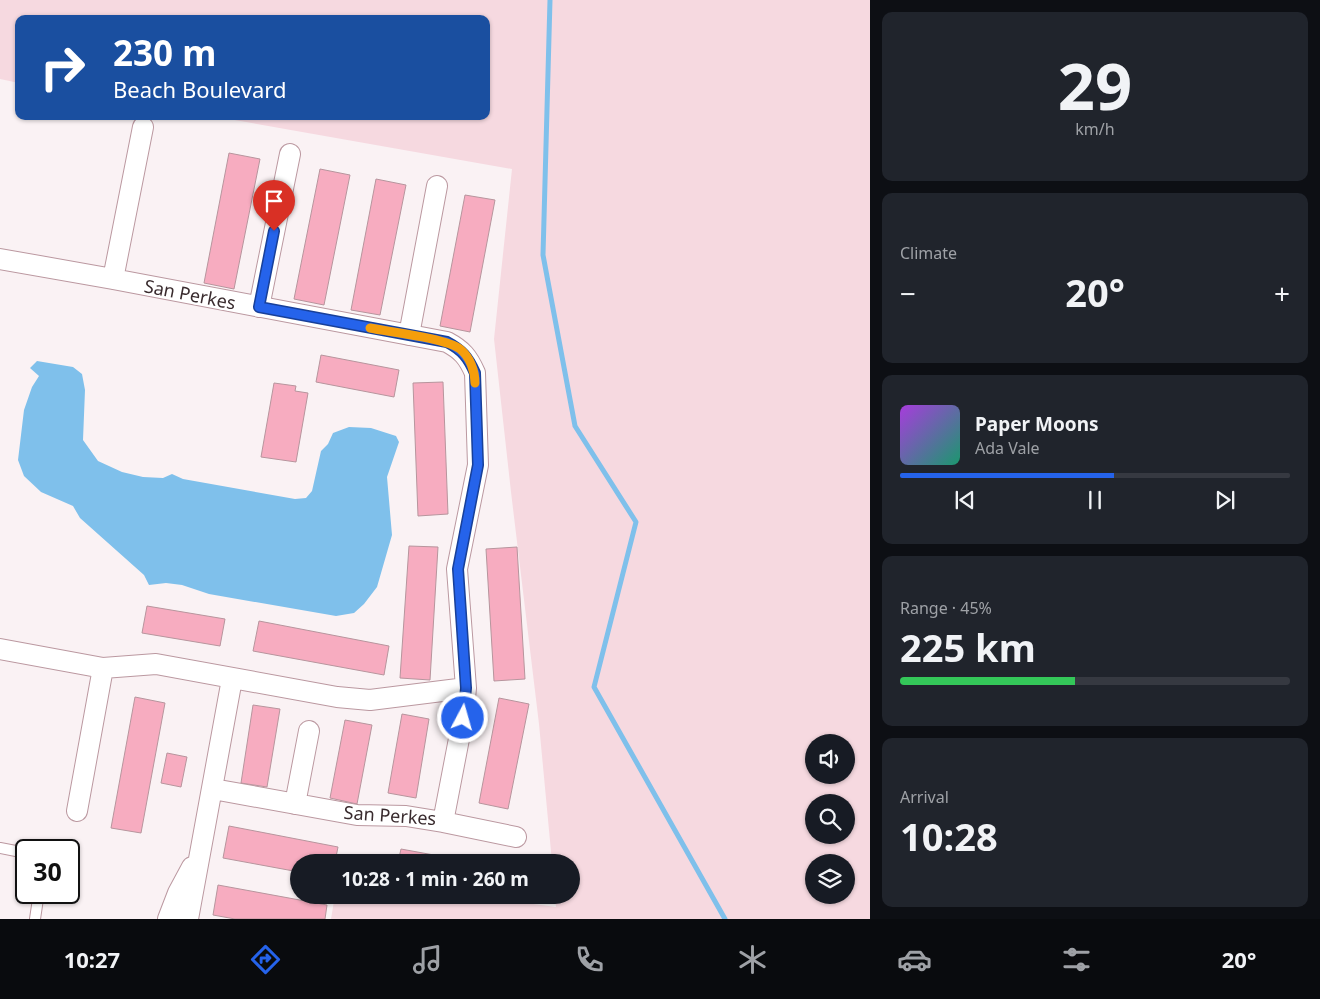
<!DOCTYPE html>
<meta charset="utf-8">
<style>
:root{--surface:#171b24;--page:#20242c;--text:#f1f3f6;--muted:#9ea1a6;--line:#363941;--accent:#2563eb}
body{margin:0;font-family:"Noto Sans",sans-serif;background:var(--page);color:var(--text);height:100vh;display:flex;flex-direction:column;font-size:19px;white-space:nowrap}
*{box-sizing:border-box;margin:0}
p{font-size:16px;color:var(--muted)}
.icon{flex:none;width:28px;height:28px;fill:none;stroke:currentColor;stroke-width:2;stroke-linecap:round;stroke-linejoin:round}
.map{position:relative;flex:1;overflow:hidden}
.side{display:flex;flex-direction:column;gap:12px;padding:12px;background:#0d0f14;width:450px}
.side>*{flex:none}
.top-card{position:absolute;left:15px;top:15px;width:475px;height:105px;border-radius:10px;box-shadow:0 1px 4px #0004;background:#1a4fa0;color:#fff;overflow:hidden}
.tools{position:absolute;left:805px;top:734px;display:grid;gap:10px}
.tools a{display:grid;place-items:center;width:50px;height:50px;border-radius:50%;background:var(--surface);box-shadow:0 1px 4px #0004;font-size:25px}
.speed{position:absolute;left:15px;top:839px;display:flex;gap:10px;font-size:25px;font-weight:700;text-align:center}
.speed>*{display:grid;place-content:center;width:65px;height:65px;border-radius:50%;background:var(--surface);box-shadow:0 1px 4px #0004;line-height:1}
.speed .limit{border:2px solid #111;border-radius:8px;background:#fff;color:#111}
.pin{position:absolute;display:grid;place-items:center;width:42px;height:42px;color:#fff;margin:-51px -21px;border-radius:50% 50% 50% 0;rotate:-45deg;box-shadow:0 0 5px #0007}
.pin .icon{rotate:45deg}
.me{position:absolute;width:55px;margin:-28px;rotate:6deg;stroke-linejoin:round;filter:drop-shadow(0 0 4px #0008)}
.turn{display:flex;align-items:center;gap:18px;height:105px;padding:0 15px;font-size:22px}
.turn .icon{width:65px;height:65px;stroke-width:2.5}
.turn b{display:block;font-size:35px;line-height:42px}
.big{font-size:38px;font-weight:700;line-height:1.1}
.side .card{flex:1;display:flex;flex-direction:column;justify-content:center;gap:8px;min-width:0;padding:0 18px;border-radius:10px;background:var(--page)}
.side .dial{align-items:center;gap:0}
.dial b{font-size:65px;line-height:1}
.song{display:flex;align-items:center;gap:15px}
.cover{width:60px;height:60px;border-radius:8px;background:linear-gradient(135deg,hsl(280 70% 55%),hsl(160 70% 35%))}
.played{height:5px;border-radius:2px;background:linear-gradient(90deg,var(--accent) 55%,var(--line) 55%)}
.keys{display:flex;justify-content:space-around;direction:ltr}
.heat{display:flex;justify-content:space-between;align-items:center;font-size:28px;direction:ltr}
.charge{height:8px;border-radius:4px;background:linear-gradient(90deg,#34c759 45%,var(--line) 0)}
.trip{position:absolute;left:290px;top:854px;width:290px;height:50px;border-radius:25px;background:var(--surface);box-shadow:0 1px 4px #0004;font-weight:700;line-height:50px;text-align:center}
.dock{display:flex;height:80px;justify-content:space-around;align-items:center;background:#090b0e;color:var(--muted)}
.dock .icon{width:35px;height:35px}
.dock .active{color:var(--accent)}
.dock b{font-size:22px;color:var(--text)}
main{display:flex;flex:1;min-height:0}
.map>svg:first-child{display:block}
.green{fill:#f6d9e0;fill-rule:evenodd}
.water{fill:#7fc0eb}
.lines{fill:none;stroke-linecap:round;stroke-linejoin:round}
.stream{stroke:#7fc0eb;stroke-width:5}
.building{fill:#f7acc0;stroke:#b7959d}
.service-casing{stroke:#bb98a0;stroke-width:12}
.minor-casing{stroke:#bb98a0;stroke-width:22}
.service{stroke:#fff;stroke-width:10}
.minor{stroke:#fff;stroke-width:20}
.route-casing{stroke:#184099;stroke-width:12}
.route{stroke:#2563eb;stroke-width:9}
.slow{stroke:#f59e0b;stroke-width:9}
.labels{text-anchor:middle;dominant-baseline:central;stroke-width:4;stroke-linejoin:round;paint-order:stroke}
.street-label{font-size:18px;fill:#392b2e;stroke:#fff}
</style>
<main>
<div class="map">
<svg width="870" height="919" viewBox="0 0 870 919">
<rect width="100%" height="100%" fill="#faf2f4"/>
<path class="green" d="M 0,0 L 870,0 L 870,919 L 331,919 L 335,895 L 463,895 L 556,907 L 555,895 L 571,895 L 571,862 L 552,862 L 539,724 L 511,492 L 494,339 L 512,169 L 212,116 L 486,116 L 486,19 L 19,19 L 19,83 L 0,79 ZM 814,742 L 846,742 L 846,775 L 814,775 ZM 814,802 L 846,802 L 846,835 L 814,835 ZM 814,862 L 846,862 L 846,895 L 814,895 Z"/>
<path class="water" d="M 37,361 L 73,367 L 82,374 L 85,390 L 83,440 L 98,461 L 122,472 L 143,477 L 163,478 L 172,474 L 183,479 L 295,499 L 306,498 L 312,491 L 321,451 L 328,444 L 333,433 L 349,427 L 371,428 L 396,436 L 399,442 L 387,477 L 392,535 L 377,587 L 364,604 L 354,613 L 336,616 L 209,594 L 182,585 L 166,583 L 149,585 L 144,575 L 80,518 L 73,506 L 41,492 L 24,476 L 18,460 L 24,410 L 32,387 L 39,376 L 30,368 Z"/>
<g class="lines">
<path class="stream" d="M 550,0 L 543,255 L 575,426 L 636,522 L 594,687 L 725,919"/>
</g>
<path class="building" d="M 229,153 L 260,159 L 234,289 L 204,283 Z
M 320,169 L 350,175 L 324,305 L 294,299 Z
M 376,179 L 406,185 L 380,315 L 351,310 Z
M 465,195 L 495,200 L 470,332 L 440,326 Z
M 321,355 L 399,370 L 394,397 L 316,382 Z
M 443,382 L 448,514 L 418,516 L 413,383 Z
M 274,383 L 296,386 L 295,391 L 308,393 L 296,462 L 261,457 Z
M 409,546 L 438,547 L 430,680 L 400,678 Z
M 517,547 L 525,679 L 494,681 L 486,549 Z
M 147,606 L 225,619 L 220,646 L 142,633 Z
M 259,621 L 389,646 L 384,675 L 253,651 Z
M 135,697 L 165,703 L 141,833 L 111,828 Z
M 499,698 L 529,704 L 508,809 L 479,803 Z
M 253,705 L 280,709 L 267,787 L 241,783 Z
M 402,714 L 429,719 L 416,798 L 388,793 Z
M 345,720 L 372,725 L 357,804 L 330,798 Z
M 167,753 L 187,757 L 181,787 L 161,783 Z
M 229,826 L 338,847 L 335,862 L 299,862 L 299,872 L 223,858 Z
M 401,849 L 472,862 L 398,862 Z
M 218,885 L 327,905 L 325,919 L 235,919 L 213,915 Z
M 488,895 L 527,895 L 526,902 Z"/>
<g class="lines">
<defs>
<path id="service" d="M 0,848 L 26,853
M 35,919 L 39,892"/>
<path id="minor" d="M 0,259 L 113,279 L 447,342 C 462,350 468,357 475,373 L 478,465 L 457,569 L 466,688 L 463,718 L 443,822
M 113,279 L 143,127
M 259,307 L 290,154
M 409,335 L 437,186
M 0,649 L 103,668 L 156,664 L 337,697 L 370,700 L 466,688
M 213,789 L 357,815 L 406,816 L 443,822 L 516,837
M 295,804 L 309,731
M 77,811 L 103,668
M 168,919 L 178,893 L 192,867
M 188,919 L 232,679"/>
</defs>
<use href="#service" class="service-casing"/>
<use href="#minor" class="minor-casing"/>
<use href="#service" class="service"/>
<use href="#minor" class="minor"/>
</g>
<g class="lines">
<defs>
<path id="route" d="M 274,231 L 259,307 L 447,342 C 462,350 468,357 475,373 L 478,465 L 458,569 L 466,688 L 463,718"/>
</defs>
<use href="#route" class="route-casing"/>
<use href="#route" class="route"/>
<path class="slow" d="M 370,328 C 389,332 446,338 460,349 C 470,357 475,371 475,383"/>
</g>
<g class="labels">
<g class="street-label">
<text transform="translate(190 294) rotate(11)">San Perkes</text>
<text transform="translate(390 815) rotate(4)">San Perkes</text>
</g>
</g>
</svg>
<div class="tools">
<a><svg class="icon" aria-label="sound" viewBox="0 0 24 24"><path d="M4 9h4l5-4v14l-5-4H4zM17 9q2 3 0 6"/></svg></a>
<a><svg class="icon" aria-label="search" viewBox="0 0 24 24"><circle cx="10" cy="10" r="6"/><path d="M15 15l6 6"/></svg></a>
<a><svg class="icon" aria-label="layers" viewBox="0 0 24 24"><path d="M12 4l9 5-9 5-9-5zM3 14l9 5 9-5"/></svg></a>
</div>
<div class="speed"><div class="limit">30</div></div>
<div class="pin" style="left:274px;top:231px;background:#d93025"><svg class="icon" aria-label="arrive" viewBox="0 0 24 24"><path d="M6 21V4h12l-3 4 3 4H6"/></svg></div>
<svg class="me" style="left:463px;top:718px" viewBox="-20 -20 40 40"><circle r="17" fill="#2563eb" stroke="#fff" stroke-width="3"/><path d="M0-11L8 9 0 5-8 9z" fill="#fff"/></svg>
<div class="trip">10:28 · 1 min · 260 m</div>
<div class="top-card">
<div class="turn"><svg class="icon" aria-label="right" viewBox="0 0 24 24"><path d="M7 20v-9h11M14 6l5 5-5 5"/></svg><div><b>230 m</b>Beach Boulevard</div></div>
</div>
</div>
<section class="side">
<div class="card dial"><b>29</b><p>km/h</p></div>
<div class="card"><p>Climate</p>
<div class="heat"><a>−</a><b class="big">20°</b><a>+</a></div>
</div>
<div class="card">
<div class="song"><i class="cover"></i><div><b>Paper Moons</b><p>Ada Vale</p></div></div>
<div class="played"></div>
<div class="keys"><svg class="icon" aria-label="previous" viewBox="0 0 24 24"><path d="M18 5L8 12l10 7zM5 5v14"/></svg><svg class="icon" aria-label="pause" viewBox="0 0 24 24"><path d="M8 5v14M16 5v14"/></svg><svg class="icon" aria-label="next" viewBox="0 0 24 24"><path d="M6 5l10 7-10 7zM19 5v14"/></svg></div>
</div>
<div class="card"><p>Range · 45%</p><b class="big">225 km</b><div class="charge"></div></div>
<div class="card"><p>Arrival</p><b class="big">10:28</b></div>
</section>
</main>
<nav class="dock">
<b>10:27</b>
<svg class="icon active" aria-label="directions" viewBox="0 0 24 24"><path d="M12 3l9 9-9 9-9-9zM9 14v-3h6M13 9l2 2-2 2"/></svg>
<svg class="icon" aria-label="music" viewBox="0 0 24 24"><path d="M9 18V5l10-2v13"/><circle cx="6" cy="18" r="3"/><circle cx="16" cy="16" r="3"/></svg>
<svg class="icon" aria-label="phone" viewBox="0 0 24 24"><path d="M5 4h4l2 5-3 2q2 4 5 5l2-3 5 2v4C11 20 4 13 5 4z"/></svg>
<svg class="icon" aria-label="climate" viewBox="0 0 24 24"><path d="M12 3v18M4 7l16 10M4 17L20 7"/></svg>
<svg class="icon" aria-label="car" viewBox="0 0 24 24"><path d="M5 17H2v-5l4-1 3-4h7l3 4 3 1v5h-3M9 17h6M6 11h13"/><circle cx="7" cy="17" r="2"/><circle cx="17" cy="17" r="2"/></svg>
<svg class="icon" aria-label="filters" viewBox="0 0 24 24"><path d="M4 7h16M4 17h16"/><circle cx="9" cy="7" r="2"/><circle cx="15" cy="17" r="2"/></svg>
<b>20°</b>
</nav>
